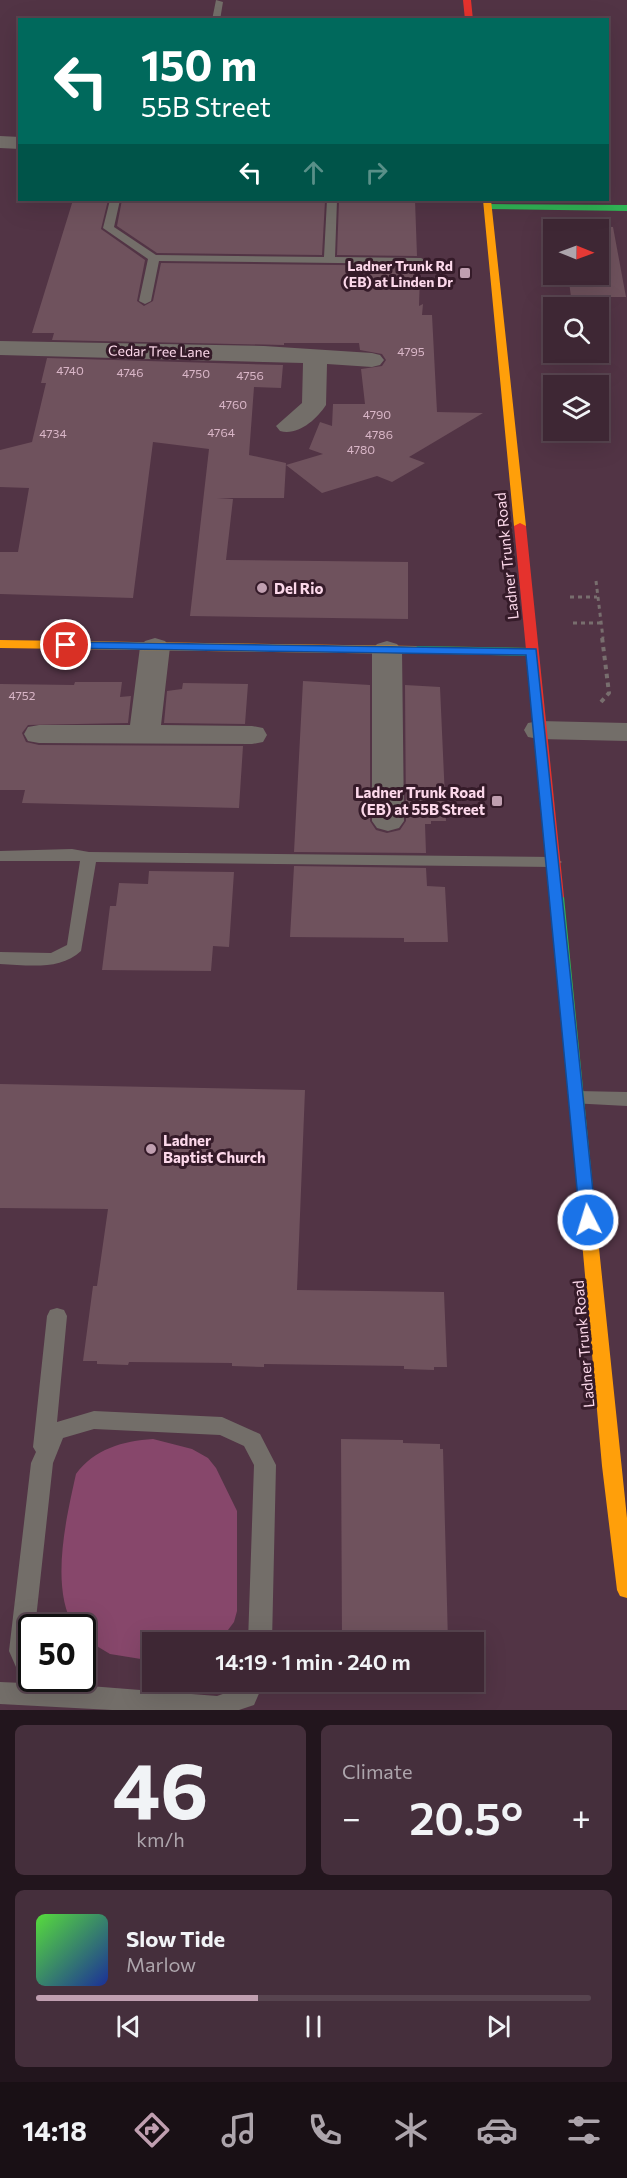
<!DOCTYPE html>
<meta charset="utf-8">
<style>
:root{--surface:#3e2734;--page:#452f3c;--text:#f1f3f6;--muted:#ada5ac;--line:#57444f;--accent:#c09fb0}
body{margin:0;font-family:Commissioner,sans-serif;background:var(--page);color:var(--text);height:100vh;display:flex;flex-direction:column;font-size:22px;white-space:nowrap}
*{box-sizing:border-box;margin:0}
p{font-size:20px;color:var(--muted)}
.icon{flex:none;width:33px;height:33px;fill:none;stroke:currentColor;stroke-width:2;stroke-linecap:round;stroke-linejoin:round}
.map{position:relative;height:1710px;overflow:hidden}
.drawer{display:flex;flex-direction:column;gap:15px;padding:15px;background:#22151d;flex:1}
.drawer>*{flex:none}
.hud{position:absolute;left:18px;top:18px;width:591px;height:183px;border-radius:0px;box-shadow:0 6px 24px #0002,0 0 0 2px var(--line);background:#00695c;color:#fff;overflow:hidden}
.needle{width:39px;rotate:91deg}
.controls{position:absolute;left:543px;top:219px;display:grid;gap:12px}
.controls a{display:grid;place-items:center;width:66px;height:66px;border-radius:0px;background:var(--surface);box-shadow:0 6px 24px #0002,0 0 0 2px var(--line);font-size:30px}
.speed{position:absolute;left:18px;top:1614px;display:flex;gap:12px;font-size:30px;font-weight:700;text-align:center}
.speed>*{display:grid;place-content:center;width:78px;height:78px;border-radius:50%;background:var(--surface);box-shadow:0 6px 24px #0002,0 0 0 2px var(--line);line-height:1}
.speed .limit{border:3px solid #111;border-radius:9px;background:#fff;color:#111}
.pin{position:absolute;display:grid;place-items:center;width:51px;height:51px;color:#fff;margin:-26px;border:3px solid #fff;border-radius:50%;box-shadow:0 2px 6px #0007}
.me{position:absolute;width:66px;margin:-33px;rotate:355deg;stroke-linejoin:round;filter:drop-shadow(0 0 4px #0008)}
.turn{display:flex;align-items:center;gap:21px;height:126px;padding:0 24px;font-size:27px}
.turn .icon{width:78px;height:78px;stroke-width:2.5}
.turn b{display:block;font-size:42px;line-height:51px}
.lanes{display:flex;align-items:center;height:57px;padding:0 24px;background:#0003;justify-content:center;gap:30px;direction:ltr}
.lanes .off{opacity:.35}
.big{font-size:45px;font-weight:600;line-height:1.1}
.drawer .widget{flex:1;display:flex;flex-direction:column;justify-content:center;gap:9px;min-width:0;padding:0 21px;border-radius:9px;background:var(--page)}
.drawer .dial{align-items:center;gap:0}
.dial b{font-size:78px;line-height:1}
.song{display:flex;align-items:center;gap:18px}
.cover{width:72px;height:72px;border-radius:9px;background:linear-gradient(135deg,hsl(110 70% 55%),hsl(230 70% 35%))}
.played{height:6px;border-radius:3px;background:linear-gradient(90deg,var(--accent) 40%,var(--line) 40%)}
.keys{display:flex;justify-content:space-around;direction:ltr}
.heat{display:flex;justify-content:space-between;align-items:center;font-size:33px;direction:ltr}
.drawer .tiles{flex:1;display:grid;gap:15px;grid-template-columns:1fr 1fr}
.widget:last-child{grid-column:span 2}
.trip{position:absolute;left:142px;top:1632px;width:342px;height:60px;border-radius:0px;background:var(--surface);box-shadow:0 6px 24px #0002,0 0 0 2px var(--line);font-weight:600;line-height:60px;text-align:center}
.dock{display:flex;height:96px;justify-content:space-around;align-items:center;background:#191015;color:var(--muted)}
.dock .icon{width:42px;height:42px}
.dock .selected{color:var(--accent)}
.dock b{font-size:27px;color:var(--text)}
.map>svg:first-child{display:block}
.green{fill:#87476b}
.building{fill:#6f525d}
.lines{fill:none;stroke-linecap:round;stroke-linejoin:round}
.path-far1{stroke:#786e6e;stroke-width:3;stroke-dasharray:4 4;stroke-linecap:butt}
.path{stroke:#786e6e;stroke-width:4;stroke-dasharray:4.5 4.5;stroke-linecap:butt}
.lane{fill:#736e69;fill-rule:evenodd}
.street{fill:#736e69;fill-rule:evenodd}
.fast{fill:#30b455;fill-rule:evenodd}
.slow{fill:#ff9f0a;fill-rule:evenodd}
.jam{fill:#e5322d;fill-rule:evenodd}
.route{fill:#1a73e8;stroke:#114b97;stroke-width:1.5}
.poi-dot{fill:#c09fb0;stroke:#351b29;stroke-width:2}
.labels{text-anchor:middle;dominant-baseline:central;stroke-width:6;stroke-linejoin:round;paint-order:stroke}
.number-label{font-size:12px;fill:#d9b6c7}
.far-poi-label{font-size:14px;font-weight:bold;fill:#fcd8ea;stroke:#351b29;text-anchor:end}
.far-street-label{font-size:14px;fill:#fcd8ea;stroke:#351b29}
.street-label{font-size:15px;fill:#fcd8ea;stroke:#351b29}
.poi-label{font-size:15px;font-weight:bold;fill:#fcd8ea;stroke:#351b29;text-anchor:start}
</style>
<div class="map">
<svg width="627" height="1710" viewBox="0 0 627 1710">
<rect width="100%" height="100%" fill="#523445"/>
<path class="green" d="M 153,1439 L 192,1449 L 208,1458 L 216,1468 L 237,1511 L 237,1611 L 234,1622 L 219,1642 L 153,1642 L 153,1660 L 147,1660 L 110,1654 L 85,1639 L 82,1628 L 74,1627 C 50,1587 66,1519 76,1474 C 94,1449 123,1441 153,1439 Z"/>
<path class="building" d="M 73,200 L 108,200 L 101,229 L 145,260 L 137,301 L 144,306 L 153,301 L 161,263 L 417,266 L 417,275 L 420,275 L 419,306 L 423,304 L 422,315 L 432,315 L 437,412 L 483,413 L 409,457 L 425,463 L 392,482 L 377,476 L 322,493 L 286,465 L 323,454 L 309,449 L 320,422 L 332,426 L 333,404 L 365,404 L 361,369 L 382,366 L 386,360 L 382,354 L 360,350 L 359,343 L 284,343 L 284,345 L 52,340 L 54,333 L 32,333 Z
M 122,200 L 325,201 L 322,255 L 157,253 L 117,226 Z
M 415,200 L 417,256 L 337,255 L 339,201 Z
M 583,227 L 613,227 L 626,297 L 571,297 L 568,274 L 598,274 L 598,230 L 578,230 Z
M 47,358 L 283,365 L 281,388 L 254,387 L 249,455 L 286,463 L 284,498 L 217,498 L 233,499 L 226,560 L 408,562 L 408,619 L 190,616 L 209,449 L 153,442 L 133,598 L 0,594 L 0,552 L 18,552 L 29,488 L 0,487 L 0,450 L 32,442 L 46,383 L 41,383 Z
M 303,681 L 370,685 L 370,821 L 376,830 L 387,833 L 400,830 L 406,821 L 405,685 L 440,687 L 446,821 L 431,821 L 431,824 L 425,824 L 426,853 L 294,852 Z
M 75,682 L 122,682 L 120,697 L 131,696 L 128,723 L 28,725 L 22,733 L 26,742 L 39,745 L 243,746 L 239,808 L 22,803 L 25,790 L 0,790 L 0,684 L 74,685 Z
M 183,683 L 248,684 L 245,724 L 164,723 L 167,691 L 182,689 Z
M 294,866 L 426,868 L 427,886 L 445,887 L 448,942 L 404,942 L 404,938 L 290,937 Z
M 149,871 L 234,872 L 229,947 L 213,946 L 211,971 L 102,970 L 110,906 L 116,906 L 119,883 L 148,884 Z
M 0,1084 L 305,1090 L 297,1290 L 444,1292 L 447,1367 L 434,1367 L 434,1370 L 404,1369 L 404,1366 L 264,1364 L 264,1367 L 232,1366 L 232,1363 L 129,1362 L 128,1365 L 97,1364 L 97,1361 L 83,1361 L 93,1286 L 97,1286 L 108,1209 L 0,1208 Z
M 341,1439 L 403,1440 L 403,1443 L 440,1444 L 440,1449 L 443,1449 L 448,1642 L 342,1642 Z"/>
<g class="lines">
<path class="path-far1" d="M 596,581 L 603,638
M 570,597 L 597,597
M 573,623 L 601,623"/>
<path class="path" d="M 601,702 L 609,693 L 602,637"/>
<path class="lane" d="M 216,0 L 223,2 L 220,20 L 212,20 Z
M 110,200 L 120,200 L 114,227 L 156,255 L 324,257 L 327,200 L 337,200 L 335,257 L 421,258 L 427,261 L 421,264 L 159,261 L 151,301 L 145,304 L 139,301 L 148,259 L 103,228 Z
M 72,849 L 89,852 L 554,857 L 562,862 L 554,867 L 96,862 L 81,951 C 60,971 27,965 0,964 L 0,952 L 51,953 L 67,945 L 80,861 L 0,861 L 0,851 Z
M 577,1091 L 627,1092 L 627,1106 L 570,1103 L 568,1098 L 570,1093 Z
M 57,1308 L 64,1310 L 67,1316 L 57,1422 L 94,1411 L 222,1417 L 260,1434 L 276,1465 L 272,1642 L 248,1642 L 254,1465 L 244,1446 L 220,1435 L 94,1429 L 63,1438 L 53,1463 L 35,1628 L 32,1628 L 32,1678 L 55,1678 L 64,1684 L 217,1696 L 237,1689 L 240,1682 L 264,1682 L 254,1705 L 239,1710 L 112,1710 L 0,1704 L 0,1682 L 23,1683 L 9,1651 L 31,1463 L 36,1452 L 33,1447 L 47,1316 L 50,1310 Z"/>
<path class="street" d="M 0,136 L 20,137 L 20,149 L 0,148 Z
M 0,341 L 264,346 L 372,353 L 380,355 L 384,360 L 380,365 L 372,367 L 327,364 L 326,405 C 316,420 298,436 280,431 L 276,426 L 302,403 L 303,363 L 0,355 Z
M 155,638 L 165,641 L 170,647 L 161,725 L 252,726 L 263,728 L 267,735 L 263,742 L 252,744 L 39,743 L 28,741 L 24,734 L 28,727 L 39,725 L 130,725 L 140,647 L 145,641 Z
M 387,641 L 397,644 L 402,650 L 404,821 L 399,828 L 388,831 L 377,828 L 372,821 L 372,650 L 377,644 Z
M 539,721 L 627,723 L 627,741 L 539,739 L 528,737 L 524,730 L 528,723 Z"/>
<path class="fast" d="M 488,204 L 627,205 L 627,211 L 485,209 L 484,207 Z
M 416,646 L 532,648 L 538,652 L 532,656 L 412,653 L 410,650 L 412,647 Z
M 557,893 L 564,897 L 596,1219 L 594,1223 L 588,1225 L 582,1223 L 580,1219 L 550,897 Z"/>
<path class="slow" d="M 483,200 L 491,200 L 526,526 L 520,529 L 514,526 Z
M 0,640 L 416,646 L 422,650 L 416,654 L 0,648 Z
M 588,1213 L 594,1215 L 596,1219 L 627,1518 L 627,1598 L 620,1596 L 617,1590 L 602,1466 L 580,1219 L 582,1215 Z"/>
<path class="jam" d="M 463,0 L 471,0 L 473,20 L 465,20 Z
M 520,523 L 526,526 L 564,897 L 557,901 L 550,897 L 514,526 Z"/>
</g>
<path class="route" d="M 66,642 L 536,649 L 596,1220 L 594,1225 L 588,1226 L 580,1220 L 526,655 L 62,648 L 62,643 Z"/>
<g class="poi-dot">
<rect x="459" y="267" width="12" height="12" rx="3"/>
<circle cx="262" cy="588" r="6"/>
<rect x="491" y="795" width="12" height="12" rx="3"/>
<circle cx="151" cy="1149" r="6"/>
</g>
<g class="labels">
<g class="number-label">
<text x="411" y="351">4795</text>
<text x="70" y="370">4740</text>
<text x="130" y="372">4746</text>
<text x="196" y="373">4750</text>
<text x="250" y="375">4756</text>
<text x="233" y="404">4760</text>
<text x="377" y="414">4790</text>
<text x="221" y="432">4764</text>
<text x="53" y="433">4734</text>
<text x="379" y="434">4786</text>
<text x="361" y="449">4780</text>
<text x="22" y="695">4752</text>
</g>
<g class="far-poi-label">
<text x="453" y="265">Ladner Trunk Rd<tspan x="453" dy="16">(EB) at Linden Dr</tspan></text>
</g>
<g class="far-street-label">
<text transform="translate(159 351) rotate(1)">Cedar Tree Lane</text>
</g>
<g class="street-label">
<text transform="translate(506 556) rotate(-96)">Ladner Trunk Road</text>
<text transform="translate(583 1344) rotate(-95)">Ladner Trunk Road</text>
</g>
<g class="poi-label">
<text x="274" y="588">Del Rio</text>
<text x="485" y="792" text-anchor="end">Ladner Trunk Road<tspan x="485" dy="17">(EB) at 55B Street</tspan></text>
<text x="163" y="1140">Ladner<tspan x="163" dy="17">Baptist Church</tspan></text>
</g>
</g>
</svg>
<div class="controls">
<a><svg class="needle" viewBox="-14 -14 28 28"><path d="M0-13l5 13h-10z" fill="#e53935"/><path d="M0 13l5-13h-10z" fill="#ada5ac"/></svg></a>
<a><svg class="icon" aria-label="search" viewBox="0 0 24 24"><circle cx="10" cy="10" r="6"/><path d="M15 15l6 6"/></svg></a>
<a><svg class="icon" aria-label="layers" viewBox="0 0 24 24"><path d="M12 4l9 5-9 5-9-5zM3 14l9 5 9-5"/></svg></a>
</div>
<div class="speed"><div class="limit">50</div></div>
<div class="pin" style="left:66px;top:645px;background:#d93025"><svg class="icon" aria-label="arrive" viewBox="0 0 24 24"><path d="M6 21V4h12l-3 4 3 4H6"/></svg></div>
<svg class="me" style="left:588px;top:1220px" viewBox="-20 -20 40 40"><circle r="17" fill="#1a73e8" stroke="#fff" stroke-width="3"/><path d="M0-11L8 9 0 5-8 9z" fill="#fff"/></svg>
<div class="trip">14:19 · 1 min · 240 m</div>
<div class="hud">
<div class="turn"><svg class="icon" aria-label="left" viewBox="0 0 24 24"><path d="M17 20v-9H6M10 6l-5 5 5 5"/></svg><div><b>150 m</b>55B Street</div></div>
<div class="lanes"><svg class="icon" aria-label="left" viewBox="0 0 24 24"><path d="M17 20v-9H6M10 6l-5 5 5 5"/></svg><svg class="icon off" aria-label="ahead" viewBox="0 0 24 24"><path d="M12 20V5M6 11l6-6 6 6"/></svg><svg class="icon off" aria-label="right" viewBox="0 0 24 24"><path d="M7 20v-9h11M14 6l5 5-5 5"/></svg></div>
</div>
</div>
<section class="drawer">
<div class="tiles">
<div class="widget dial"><b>46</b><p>km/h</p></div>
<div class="widget"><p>Climate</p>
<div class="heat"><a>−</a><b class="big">20.5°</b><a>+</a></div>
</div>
<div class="widget">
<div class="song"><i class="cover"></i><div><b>Slow Tide</b><p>Marlow</p></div></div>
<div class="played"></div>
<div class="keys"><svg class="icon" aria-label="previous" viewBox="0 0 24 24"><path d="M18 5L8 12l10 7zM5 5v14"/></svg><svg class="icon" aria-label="pause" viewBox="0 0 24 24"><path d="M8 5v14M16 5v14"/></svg><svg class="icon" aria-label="next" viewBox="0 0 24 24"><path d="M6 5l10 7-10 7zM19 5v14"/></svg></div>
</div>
</div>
</section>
<nav class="dock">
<b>14:18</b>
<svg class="icon selected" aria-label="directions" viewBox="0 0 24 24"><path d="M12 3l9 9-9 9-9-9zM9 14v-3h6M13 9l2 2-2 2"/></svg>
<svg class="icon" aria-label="music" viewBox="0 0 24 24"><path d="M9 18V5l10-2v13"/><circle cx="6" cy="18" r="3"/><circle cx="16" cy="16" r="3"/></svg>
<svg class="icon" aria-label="phone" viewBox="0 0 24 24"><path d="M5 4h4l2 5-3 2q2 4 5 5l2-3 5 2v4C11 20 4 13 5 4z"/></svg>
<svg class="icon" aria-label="climate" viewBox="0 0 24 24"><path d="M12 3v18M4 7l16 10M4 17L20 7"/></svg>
<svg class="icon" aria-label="car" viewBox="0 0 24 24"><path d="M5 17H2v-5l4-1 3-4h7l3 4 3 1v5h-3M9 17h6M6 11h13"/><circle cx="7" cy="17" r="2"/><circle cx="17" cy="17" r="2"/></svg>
<svg class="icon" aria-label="filters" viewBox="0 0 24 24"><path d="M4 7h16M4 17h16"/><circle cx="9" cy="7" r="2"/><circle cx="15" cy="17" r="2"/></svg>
</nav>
